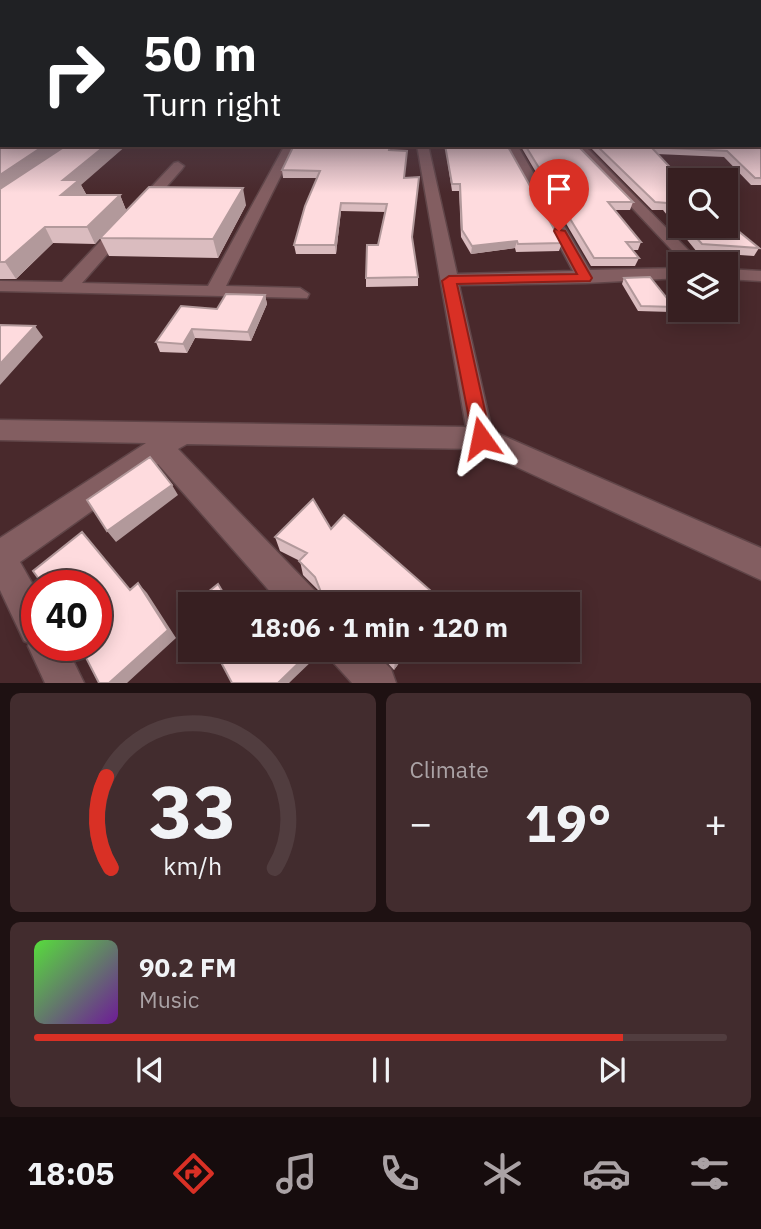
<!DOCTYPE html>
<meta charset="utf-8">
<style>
:root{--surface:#371f21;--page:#422c2e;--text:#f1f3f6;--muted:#aaa2a5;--line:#513d3f;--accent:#d93025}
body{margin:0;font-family:"IBM Plex Sans",sans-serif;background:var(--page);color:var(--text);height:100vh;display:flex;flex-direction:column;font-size:26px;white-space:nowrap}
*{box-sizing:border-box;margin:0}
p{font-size:23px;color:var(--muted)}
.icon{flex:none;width:38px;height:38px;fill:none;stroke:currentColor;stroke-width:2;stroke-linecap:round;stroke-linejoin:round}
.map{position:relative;height:683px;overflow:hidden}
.side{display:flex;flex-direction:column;gap:10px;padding:10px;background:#1e1112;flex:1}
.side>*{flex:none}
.hud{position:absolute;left:0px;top:0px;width:761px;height:147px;box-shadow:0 4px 18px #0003,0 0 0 2px var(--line);background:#202124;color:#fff;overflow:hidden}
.fabs{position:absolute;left:668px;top:168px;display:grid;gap:14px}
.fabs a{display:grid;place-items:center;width:70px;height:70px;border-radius:0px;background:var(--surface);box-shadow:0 4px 18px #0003,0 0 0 2px var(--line);font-size:35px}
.speed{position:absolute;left:21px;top:570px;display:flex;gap:14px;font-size:35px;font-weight:700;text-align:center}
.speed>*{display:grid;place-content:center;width:91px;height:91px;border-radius:50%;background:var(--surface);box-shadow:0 4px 18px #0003,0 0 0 2px var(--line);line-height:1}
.speed .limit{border:10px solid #d22;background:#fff;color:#111}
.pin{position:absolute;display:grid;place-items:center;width:60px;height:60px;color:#fff;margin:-72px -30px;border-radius:50% 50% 50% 0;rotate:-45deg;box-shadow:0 0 7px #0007}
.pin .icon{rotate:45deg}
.me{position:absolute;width:77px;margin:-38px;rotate:348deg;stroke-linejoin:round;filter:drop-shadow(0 0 5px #0008)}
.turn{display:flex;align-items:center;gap:24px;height:147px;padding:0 28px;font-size:32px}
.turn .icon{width:91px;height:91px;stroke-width:2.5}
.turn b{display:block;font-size:49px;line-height:60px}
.big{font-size:52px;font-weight:700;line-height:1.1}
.side .widget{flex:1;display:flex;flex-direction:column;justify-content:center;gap:10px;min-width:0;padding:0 24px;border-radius:10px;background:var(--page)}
.side .dial{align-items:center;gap:0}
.dial svg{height:182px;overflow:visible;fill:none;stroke:var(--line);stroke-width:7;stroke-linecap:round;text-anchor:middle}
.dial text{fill:var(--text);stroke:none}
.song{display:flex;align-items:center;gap:21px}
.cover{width:84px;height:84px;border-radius:10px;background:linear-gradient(135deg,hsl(110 70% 55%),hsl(280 70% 35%))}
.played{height:7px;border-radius:4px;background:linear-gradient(90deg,var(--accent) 85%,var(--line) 85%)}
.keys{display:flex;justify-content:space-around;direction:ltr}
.heat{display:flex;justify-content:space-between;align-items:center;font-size:38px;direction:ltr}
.side .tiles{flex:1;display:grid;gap:10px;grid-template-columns:1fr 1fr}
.widget:last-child{grid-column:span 2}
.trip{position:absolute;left:178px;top:592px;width:402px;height:70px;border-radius:0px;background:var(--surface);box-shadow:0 4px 18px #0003,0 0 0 2px var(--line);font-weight:700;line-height:70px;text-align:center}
.tab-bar{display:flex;height:112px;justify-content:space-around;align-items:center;background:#160c0d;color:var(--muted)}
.tab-bar .icon{width:49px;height:49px}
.tab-bar .current{color:var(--accent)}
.tab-bar b{font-size:32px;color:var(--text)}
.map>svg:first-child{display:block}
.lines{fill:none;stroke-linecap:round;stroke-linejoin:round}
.minor-casing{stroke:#604548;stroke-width:3}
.minor{fill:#835e61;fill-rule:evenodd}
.wall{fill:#dabcbf}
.shaded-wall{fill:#b2999b}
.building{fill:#fedbde;stroke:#b2999b;stroke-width:2}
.route{fill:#d93025;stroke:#8d1f18;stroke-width:2}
</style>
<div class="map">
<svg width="761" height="683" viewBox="0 0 761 683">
<rect width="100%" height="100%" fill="#49292c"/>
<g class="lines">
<defs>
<path id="minor" d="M 285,145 L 296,145 L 226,286 L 300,288 L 309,294 L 307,298 L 0,291 L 0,281 L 62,282 L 174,163 L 178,162 L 184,166 L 182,169 L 82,283 L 208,286 Z
M 417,145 L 428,145 L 457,274 L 573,271 L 506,145 L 517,145 L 590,270 L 681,268 L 681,278 L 586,283 L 459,285 L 492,431 L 761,548 L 761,580 L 478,449 L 187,444 L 178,449 L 316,592 L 321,604 L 281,604 L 158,464 L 20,562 L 37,592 L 37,646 L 66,646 L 84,683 L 45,683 L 28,646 L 29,643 L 24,641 L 0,590 L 0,538 L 146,443 L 0,440 L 0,420 L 466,427 Z
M 573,145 L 584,145 L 702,264 L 685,264 Z
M 726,269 L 761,271 L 761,281 L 726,279 Z
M 328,649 L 371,649 L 391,669 L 396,683 L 352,683 L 333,662 Z"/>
</defs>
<use href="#minor" class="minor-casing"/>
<use href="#minor" class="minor"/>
</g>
<path class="wall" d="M 761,97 L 761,185 L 751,185 L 724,157 L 657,154 L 681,180 L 681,226 L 726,226 L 759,248 L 754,256 L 697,252 L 663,210 L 652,210 L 588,145 L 760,145 Z
M 0,120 L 81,185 L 86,194 L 120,195 L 126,210 L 95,244 L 53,243 L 16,279 L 0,279 Z
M 445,145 L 507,145 L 562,243 L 559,251 L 516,252 L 515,248 L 471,254 L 461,237 L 459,191 L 452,191 Z
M 520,145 L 577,145 L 633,202 L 630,210 L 614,210 L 641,242 L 638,250 L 632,250 L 639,258 L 635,266 L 591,266 Z
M 390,150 L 405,178 L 418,185 L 412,239 L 418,277 L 418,286 L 366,287 L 366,278 L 378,245 L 386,212 L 341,211 L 336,254 L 296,254 L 294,245 L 317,178 L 283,178 L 282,170 Z
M 246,205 L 218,258 L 109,256 L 100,238 Z
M 624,278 L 674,307 L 671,312 L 638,311 L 622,284 Z
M 265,295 L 267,304 L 251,341 L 195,338 L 187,353 L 160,352 L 156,342 Z
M 331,529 L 439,598 L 437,604 L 323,604 L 318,590 L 303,575 L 300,561 L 280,551 L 275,537 Z
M 375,649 L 409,649 L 394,670 Z"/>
<path class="shaded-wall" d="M 45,145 L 70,145 L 0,195 L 0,175 Z
M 106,145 L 127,145 L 81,185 L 86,194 L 61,195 L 63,180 Z
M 243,188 L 246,205 L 218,258 L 213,239 Z
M 120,195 L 126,210 L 95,244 L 87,227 Z
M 341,203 L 341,211 L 336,254 L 335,245 Z
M 45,227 L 53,243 L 16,279 L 5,262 Z
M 517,241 L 515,248 L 471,254 L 472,246 Z
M 265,295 L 267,304 L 251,341 L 248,332 Z
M 35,326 L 43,337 L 0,385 L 0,364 Z
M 192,329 L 195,338 L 187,353 L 183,344 Z
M 172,485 L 178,495 L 116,542 L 107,531 Z
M 138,583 L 147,593 L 176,638 L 127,683 L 109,683 Z
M 313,649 L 316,657 L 289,683 L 278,683 Z
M 402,649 L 409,649 L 394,670 L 395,660 Z"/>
<path class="building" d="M 760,97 L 761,97 L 761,178 L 755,178 L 727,151 L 651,147 L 682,180 L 681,180 L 681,219 L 667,203 L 655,202 L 596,145 L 760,145 Z
M 0,120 L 2,120 L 2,145 L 45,145 L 0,175 Z
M 67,145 L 106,145 L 63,180 L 79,180 L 61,195 L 120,195 L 87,227 L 45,227 L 5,262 L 0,262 L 0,189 Z
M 294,145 L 390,145 L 389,150 L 407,151 L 404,178 L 419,177 L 412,237 L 418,277 L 366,278 L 367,245 L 378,245 L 387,204 L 341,203 L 335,245 L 294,245 L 305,206 L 320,171 L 282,170 Z
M 445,145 L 507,145 L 562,243 L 518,244 L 517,241 L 472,246 L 462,230 L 460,184 L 452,184 Z
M 525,145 L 577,145 L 633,202 L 608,202 L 641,242 L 626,242 L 639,258 L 594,258 Z
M 149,187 L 243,188 L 213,239 L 100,238 Z
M 726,221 L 759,248 L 702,244 L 686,226 L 726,226 Z
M 650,277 L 674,307 L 641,306 L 624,278 Z
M 226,294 L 265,295 L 248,332 L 192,329 L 183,344 L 156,342 L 181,306 L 217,309 Z
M 0,325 L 35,326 L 0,364 Z
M 150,457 L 172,485 L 107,531 L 87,500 Z
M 313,499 L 331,529 L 344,515 L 439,598 L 434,604 L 332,604 L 321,592 L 315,577 L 299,561 L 307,553 L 275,537 Z
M 82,532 L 130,590 L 138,583 L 168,630 L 109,683 L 99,683 L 80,646 L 96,646 L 96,586 L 44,586 L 33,571 Z
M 218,584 L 230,604 L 193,604 Z
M 214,649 L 313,649 L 278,683 L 232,683 Z
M 385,649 L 402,649 L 395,660 Z"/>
<linearGradient id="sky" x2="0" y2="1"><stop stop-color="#281718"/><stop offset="0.5" stop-color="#594956"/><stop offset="1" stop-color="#594956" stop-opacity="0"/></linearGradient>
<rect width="761" height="193" fill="url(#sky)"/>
<path class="route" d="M 555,229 L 565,231 L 592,278 L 590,281 L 457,284 L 491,438 L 488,444 L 481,446 L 474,444 L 442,281 L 449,276 L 577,274 L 554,231 Z"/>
</svg>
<div class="fabs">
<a><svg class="icon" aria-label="search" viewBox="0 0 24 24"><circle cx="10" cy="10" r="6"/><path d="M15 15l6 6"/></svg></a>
<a><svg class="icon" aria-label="layers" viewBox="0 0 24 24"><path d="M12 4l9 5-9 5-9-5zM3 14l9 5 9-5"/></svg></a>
</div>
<div class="speed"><div class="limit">40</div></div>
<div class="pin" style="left:559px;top:231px;background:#d93025"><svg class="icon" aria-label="arrive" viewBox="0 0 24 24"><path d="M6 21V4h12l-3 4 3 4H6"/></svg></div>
<svg class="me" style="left:481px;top:438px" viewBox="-20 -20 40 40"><path d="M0-17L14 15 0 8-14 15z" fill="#d93025" stroke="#fff" stroke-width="4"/></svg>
<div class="trip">18:06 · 1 min · 120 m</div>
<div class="hud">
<div class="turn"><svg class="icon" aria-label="right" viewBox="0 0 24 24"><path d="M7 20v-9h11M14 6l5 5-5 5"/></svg><div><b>50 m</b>Turn right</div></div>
</div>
</div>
<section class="side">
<div class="tiles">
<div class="widget dial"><svg viewBox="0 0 100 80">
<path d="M14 69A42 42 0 1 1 86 69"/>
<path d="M14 69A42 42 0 0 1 12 29" stroke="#d93025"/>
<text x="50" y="56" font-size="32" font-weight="700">33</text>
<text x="50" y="72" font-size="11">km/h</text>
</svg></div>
<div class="widget"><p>Climate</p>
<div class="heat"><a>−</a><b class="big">19°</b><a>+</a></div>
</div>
<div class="widget">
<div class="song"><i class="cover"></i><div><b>90.2 FM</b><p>Music</p></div></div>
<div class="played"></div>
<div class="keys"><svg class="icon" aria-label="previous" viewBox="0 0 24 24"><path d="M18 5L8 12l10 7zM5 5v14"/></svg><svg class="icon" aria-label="pause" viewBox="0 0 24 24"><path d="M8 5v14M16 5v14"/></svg><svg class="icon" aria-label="next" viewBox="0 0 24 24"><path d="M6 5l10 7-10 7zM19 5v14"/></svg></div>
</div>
</div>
</section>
<nav class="tab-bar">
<b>18:05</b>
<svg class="icon current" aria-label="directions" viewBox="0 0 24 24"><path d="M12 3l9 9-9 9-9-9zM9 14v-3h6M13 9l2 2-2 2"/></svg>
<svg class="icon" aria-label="music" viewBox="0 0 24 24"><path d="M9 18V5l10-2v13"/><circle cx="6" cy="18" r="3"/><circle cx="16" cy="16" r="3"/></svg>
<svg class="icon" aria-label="phone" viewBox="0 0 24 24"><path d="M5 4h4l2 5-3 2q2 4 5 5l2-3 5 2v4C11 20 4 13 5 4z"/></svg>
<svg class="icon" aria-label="climate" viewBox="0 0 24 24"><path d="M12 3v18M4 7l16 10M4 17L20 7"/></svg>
<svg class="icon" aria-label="car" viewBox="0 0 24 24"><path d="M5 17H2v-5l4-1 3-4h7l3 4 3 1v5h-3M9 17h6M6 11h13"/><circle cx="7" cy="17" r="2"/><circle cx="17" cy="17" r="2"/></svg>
<svg class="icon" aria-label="filters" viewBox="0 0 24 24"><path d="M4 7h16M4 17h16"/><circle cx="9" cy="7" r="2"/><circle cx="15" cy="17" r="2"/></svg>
</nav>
